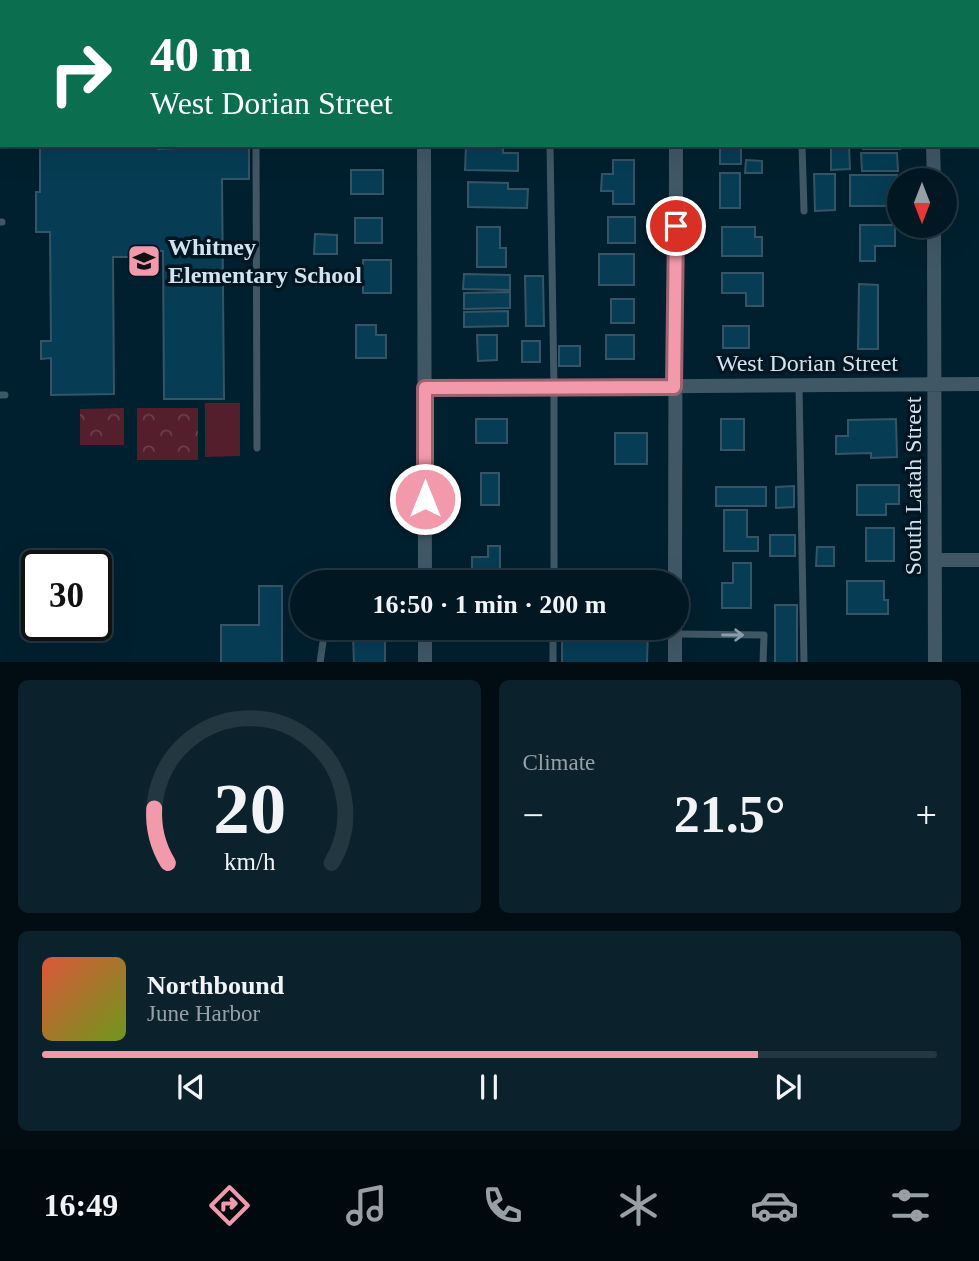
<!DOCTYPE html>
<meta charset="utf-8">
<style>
:root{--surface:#011823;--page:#0b212b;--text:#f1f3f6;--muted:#96a0a6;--line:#233741;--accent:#f29aac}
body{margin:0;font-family:"Times New Roman",serif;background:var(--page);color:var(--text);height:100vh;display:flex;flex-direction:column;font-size:26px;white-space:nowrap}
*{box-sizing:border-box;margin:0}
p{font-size:23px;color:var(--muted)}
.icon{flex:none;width:38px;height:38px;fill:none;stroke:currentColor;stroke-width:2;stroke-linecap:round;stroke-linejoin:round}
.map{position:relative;height:662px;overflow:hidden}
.side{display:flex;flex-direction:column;gap:18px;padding:18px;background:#010d13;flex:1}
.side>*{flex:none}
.banner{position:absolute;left:0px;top:0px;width:980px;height:147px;box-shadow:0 7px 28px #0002,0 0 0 2px var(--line);background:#0b6e4f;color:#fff;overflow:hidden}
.needle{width:46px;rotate:180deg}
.fabs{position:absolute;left:887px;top:168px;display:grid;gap:14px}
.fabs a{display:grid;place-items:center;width:70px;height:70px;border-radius:50%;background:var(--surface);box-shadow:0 7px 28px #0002,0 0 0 2px var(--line);font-size:35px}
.speed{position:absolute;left:21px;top:550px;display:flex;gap:14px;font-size:35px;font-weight:700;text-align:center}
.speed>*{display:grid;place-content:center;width:91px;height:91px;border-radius:50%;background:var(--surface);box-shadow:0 7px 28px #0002,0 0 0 2px var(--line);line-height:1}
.speed .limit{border:4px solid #111;border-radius:10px;background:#fff;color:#111}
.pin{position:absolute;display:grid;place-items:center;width:60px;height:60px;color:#fff;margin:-30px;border:4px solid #fff;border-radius:50%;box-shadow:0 2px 7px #0007}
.me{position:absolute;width:77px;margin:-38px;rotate:0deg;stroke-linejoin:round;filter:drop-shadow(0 0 5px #0008)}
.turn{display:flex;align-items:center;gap:24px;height:147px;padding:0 35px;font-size:32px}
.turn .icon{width:91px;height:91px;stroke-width:2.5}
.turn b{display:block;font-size:49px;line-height:60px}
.big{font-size:52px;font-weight:600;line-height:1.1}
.side .widget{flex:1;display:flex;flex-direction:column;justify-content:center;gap:10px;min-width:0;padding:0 24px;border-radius:10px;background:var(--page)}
.side .dial{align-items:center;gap:0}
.dial svg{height:182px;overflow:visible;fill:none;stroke:var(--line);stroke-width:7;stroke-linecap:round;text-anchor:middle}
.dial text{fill:var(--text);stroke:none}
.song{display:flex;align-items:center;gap:21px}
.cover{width:84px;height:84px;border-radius:10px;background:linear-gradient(135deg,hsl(10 70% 55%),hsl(80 70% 35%))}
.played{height:7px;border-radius:4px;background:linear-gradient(90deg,var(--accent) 80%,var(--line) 80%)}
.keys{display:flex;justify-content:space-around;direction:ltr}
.heat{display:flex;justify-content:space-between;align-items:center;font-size:38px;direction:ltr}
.side .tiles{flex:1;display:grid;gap:18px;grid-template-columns:1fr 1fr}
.widget:last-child{grid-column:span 2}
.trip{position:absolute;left:290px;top:570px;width:399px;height:70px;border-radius:35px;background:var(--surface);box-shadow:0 7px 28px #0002,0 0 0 2px var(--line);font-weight:600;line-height:70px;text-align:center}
.dock{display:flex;height:112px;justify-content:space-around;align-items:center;background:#000a0e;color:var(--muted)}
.dock .icon{width:49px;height:49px}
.dock .on{color:var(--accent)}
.dock b{font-size:32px;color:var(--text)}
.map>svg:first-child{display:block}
.green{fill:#541e2d}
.park{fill:url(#park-crowns)}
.building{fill:#063d54;stroke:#355465;stroke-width:2}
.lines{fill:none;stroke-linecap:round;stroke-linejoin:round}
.lane{stroke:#405866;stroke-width:7}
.street{stroke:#405866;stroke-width:14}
.oneway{stroke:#899eaa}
.route-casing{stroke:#9d6470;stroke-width:18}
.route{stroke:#f29aac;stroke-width:12}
.labels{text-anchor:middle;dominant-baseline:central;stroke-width:7;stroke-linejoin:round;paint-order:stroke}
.poi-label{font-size:24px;font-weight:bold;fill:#d2e3ed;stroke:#011621;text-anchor:start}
.street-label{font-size:24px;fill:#d2e3ed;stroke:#011621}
</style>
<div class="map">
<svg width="979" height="663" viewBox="0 0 979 663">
<defs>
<pattern id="park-crowns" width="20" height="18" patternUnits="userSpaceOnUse" patternTransform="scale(1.75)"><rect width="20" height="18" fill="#541e2d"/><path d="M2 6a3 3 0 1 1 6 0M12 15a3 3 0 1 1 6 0" fill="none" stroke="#6c3f4c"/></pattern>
</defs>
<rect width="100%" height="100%" fill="#01202f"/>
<path class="green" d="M 205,403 L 240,403 L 240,456 L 205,457 Z"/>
<path class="park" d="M 124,408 L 124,445 L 80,445 L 80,409 Z
M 137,408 L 198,408 L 198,460 L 137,460 Z"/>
<path class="building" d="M 40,145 L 158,145 L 158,149 L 179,148 L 179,145 L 249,145 L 249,179 L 222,179 L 224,399 L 164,399 L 163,251 L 154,251 L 154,257 L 113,257 L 114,394 L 51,395 L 51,358 L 41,359 L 41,341 L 51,341 L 50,232 L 36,232 L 36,192 L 40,192 Z
M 466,145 L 503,145 L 503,153 L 518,153 L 518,171 L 465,170 Z
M 720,145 L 741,145 L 741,164 L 720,164 Z
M 831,145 L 849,145 L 850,169 L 831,170 Z
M 863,145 L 900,145 L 900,149 L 863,149 Z
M 861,153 L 897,153 L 898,171 L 862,171 Z
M 613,160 L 634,160 L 634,204 L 613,204 L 613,191 L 601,191 L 602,174 L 613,174 Z
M 746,160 L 762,161 L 762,173 L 745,173 Z
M 351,170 L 383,170 L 383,194 L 351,194 Z
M 720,173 L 740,173 L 740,208 L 720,208 Z
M 814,174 L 835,174 L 835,210 L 815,211 Z
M 850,175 L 897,175 L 897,206 L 850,206 Z
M 468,182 L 508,183 L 508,189 L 528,189 L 527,208 L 468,207 Z
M 608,217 L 635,217 L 635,243 L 608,243 Z
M 355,218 L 382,218 L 382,243 L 355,243 Z
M 860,225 L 895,225 L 895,246 L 875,246 L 875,261 L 860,261 Z
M 477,227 L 500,227 L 500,248 L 506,248 L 506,267 L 477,267 Z
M 722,227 L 755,227 L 755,237 L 762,237 L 762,256 L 722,256 Z
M 315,234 L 337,235 L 337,254 L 314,254 Z
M 599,254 L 634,254 L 634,285 L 599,285 Z
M 363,260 L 391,260 L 391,293 L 363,293 Z
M 722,273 L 763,273 L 763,306 L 746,306 L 746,293 L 722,293 Z
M 464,274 L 510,275 L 510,290 L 463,289 Z
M 525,276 L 543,276 L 544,326 L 526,326 Z
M 859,284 L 878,285 L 878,349 L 858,349 Z
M 510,292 L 510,308 L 464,309 L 464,293 Z
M 611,299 L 634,299 L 634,323 L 611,323 Z
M 508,311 L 508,326 L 464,327 L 464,312 Z
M 356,325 L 376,325 L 376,335 L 386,335 L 386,358 L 356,358 Z
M 723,326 L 749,326 L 749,348 L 723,348 Z
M 477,335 L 497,335 L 497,360 L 478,361 Z
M 606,335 L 634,335 L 634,359 L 606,359 Z
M 522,341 L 540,341 L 540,362 L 522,362 Z
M 559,346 L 580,346 L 580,366 L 559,366 Z
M 476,419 L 507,419 L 507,443 L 476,443 Z
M 721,419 L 744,419 L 744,450 L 721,450 Z
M 896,419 L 897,457 L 871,458 L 871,453 L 836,454 L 836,436 L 848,436 L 848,420 Z
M 615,433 L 647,433 L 647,464 L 615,464 Z
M 481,473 L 499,473 L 499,505 L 481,505 Z
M 857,485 L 899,485 L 899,504 L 886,504 L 886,515 L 857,515 Z
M 794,486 L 794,507 L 776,508 L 776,487 Z
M 716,487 L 766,487 L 766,506 L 716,506 Z
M 724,510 L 747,510 L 747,537 L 758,537 L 758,551 L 724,551 Z
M 866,528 L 894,528 L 894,561 L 866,561 Z
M 770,535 L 795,535 L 795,556 L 770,556 Z
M 488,546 L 500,546 L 500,583 L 472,583 L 472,557 L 488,557 Z
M 817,547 L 834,547 L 834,566 L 816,566 Z
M 733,563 L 751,563 L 751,608 L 722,608 L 722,583 L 733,583 Z
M 563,571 L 648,572 L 648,583 L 563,583 Z
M 847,581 L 884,581 L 884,600 L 888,600 L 888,614 L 847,614 Z
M 259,586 L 282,586 L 282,663 L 221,663 L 221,625 L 259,625 Z
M 775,605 L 797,605 L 797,663 L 775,663 Z
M 562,628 L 648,628 L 647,663 L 562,663 Z
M 365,631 L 385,631 L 385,663 L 354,663 L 353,637 L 365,637 Z"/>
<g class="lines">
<path class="lane" d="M 50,0 L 50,2
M 298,0 L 298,2
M 547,0 L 548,2
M 804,0 L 804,2
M 256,145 L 257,448
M 550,145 L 554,387 L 554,583
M 802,145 L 804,211
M 0,222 L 2,222
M 799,386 L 804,663
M 0,395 L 5,395
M 676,634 L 764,635 L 763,663
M 320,663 L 325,628
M 553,663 L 553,628"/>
<path class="street" d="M 174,0 L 174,2
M 424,0 L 424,2
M 677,0 L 677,2
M 933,2 L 933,0
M 978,32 L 979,32
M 0,38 L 2,38
M 424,145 L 425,583
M 933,145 L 934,180
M 934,226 L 935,663
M 425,388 L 979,384
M 936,560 L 979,560
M 675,583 L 676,145
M 675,628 L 675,663
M 425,663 L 425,628"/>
</g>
<defs><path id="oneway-shaft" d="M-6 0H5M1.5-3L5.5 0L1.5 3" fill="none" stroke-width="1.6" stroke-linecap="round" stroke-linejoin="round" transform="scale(1.75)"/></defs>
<use class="oneway" href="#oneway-shaft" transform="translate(733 635)"/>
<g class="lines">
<defs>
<path id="route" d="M 425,499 L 425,388 L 674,387 L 676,226"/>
</defs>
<use href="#route" class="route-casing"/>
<use href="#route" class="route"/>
</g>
<defs>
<symbol id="school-square" viewBox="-11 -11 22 22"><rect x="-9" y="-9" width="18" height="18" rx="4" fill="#f29aac" stroke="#011621"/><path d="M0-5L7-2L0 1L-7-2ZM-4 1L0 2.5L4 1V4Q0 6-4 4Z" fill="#111"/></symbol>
</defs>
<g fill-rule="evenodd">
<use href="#school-square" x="125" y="242" width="38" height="38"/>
</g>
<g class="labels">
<g class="poi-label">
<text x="168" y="247">Whitney<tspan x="168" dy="28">Elementary School</tspan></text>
</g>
<g class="street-label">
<text x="807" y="363">West Dorian Street</text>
<text transform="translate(913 486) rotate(-90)">South Latah Street</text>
</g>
</g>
</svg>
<div class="fabs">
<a><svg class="needle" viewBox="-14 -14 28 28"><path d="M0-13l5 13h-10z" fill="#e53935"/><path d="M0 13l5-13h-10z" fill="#96a0a6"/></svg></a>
</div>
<div class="speed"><div class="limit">30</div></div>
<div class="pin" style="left:676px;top:226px;background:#d93025"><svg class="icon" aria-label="arrive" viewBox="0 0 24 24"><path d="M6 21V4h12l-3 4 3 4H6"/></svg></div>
<svg class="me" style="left:425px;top:499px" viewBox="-20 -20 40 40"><circle r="17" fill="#f29aac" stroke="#fff" stroke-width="3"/><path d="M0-11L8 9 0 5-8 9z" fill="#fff"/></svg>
<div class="trip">16:50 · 1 min · 200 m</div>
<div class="banner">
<div class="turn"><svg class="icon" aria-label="right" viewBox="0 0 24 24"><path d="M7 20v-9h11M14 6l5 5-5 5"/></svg><div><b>40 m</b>West Dorian Street</div></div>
</div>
</div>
<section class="side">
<div class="tiles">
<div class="widget dial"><svg viewBox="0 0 100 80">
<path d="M14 69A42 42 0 1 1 86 69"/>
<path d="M14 69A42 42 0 0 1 8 45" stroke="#f29aac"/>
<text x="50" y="56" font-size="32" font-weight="700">20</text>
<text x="50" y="72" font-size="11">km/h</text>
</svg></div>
<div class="widget"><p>Climate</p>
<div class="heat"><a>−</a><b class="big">21.5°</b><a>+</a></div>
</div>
<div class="widget">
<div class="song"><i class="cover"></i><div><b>Northbound</b><p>June Harbor</p></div></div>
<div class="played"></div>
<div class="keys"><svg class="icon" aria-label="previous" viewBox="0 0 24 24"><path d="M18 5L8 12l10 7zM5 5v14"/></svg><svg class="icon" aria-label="pause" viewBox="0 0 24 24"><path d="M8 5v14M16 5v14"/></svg><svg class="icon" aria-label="next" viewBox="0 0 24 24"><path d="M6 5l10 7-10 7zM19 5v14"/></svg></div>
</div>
</div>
</section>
<nav class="dock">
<b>16:49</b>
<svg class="icon on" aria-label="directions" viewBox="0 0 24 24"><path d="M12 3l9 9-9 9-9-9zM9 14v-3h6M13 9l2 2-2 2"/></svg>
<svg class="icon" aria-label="music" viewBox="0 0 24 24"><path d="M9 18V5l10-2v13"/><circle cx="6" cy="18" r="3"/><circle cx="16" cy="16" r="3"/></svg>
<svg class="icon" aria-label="phone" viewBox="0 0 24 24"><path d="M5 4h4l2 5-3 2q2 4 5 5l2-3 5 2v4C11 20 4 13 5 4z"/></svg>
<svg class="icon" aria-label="climate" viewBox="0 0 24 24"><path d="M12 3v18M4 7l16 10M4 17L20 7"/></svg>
<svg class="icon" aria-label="car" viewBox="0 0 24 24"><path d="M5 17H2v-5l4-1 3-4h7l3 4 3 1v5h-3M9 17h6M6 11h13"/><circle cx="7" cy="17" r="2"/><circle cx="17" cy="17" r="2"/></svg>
<svg class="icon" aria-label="filters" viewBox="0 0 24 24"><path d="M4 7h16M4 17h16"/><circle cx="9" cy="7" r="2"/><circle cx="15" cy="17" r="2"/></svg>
</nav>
